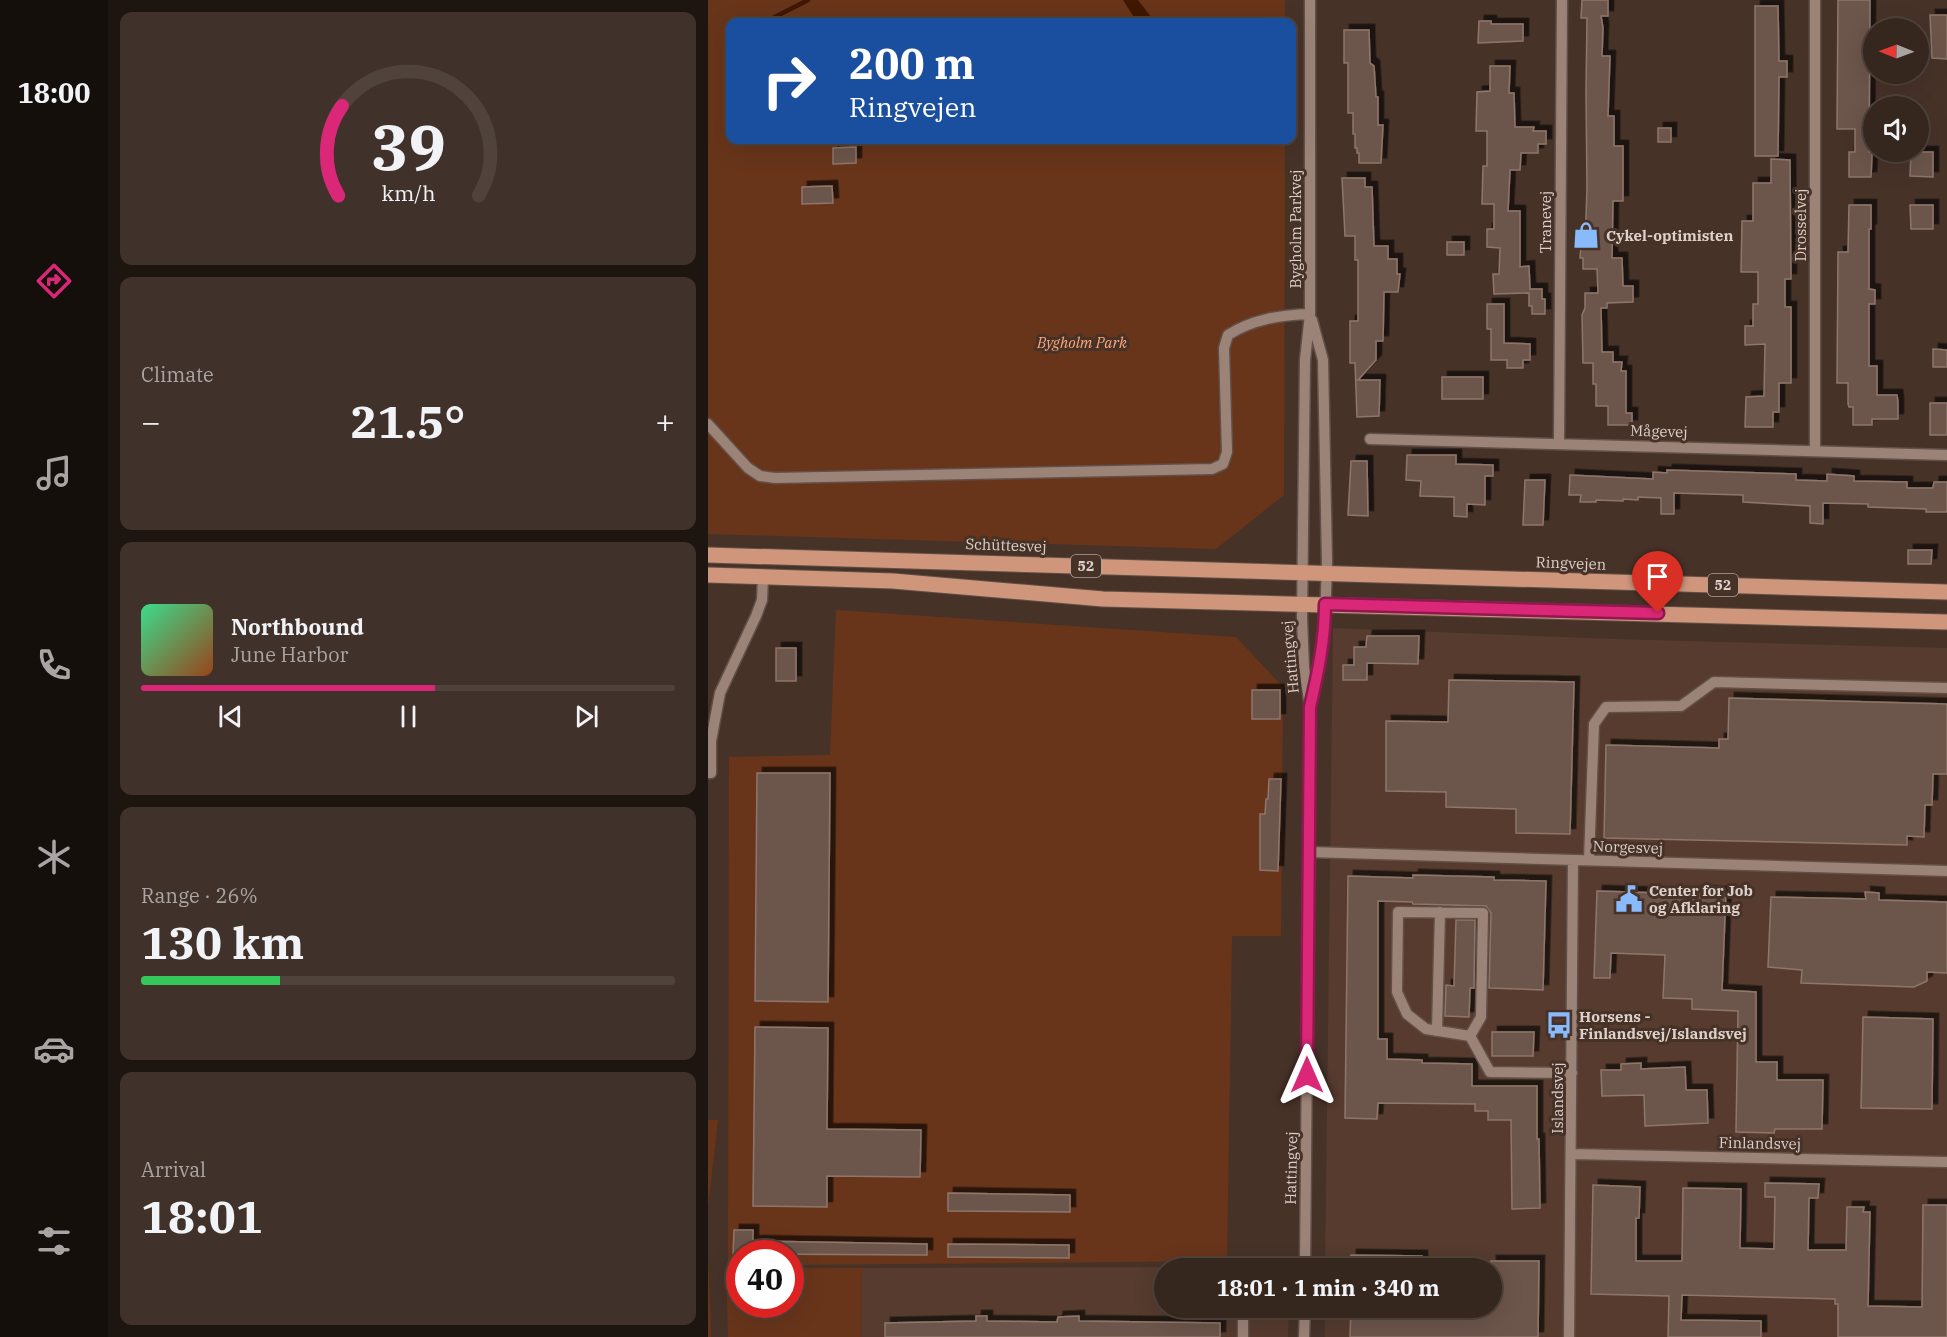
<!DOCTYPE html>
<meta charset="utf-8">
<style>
:root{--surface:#35261e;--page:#40322b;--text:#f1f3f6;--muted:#aaa5a4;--line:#4f433c;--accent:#db2777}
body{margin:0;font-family:"IBM Plex Serif",serif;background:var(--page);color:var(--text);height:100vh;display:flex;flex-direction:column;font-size:22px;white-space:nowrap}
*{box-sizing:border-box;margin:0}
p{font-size:20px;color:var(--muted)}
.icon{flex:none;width:33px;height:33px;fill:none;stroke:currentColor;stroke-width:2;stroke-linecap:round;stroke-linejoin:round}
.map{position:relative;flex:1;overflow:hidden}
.panel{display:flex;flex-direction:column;gap:12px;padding:12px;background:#1d1510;width:600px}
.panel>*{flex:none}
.guide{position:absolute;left:18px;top:18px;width:570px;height:126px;border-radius:12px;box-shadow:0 6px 24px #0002,0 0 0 2px var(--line);background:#1a4fa0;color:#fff;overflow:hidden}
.needle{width:39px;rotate:271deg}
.fabs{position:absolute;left:1155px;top:18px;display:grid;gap:12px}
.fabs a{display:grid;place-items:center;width:66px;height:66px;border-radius:50%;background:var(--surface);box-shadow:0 6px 24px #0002,0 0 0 2px var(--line);font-size:30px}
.speed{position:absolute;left:18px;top:1240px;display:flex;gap:12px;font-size:30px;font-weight:700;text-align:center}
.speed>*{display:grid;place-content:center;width:78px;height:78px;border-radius:50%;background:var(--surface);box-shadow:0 6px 24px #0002,0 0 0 2px var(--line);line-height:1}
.speed .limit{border:9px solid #d22;background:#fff;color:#111}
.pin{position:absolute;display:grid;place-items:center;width:51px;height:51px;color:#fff;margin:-62px -26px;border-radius:50% 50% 50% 0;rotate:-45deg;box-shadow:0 0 6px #0007}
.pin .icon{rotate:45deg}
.me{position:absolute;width:66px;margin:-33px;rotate:0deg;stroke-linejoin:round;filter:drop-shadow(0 0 4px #0008)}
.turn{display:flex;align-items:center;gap:21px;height:126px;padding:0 24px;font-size:27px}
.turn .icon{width:78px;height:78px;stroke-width:2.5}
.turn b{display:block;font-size:42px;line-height:51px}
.big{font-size:45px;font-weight:700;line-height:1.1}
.panel .widget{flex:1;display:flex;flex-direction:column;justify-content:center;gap:9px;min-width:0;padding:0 21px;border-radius:12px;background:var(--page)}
.panel .dial{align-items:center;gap:0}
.dial svg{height:156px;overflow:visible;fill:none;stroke:var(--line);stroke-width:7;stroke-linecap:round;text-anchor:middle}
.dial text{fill:var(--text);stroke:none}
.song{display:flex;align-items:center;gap:18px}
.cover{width:72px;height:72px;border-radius:9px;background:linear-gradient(135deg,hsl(150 70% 55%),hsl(20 70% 35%))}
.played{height:6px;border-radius:3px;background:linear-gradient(90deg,var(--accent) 55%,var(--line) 55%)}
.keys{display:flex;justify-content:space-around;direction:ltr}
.heat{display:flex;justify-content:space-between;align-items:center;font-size:33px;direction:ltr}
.charge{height:9px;border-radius:4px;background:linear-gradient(90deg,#34c759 26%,var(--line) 0)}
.trip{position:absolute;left:446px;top:1258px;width:348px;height:60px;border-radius:30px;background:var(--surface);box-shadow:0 6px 24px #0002,0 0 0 2px var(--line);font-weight:700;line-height:60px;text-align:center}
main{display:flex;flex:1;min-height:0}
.tabs{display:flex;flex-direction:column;width:108px;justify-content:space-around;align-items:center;background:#150f0c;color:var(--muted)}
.tabs .icon{width:42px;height:42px}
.tabs .active{color:var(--accent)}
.tabs b{font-size:27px;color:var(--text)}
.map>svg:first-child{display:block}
.built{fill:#563b2e}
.green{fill:#68351b}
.water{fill:#3f1702}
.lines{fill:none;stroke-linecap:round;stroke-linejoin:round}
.stream{stroke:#3f1702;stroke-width:4.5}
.building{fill:#6c554b;stroke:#8f766b;stroke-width:1.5;filter:url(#shadow)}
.minor-casing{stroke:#615048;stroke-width:13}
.major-casing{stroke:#615048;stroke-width:17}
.minor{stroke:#9c8378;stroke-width:10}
.major{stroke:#cf967b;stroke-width:15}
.route-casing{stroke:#8e194d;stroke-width:15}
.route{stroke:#db2777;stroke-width:10}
.labels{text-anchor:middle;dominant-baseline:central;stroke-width:6;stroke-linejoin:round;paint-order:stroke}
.shield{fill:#473228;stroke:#b0a199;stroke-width:1.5}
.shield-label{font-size:14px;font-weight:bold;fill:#ddd0ca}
.street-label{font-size:15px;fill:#ddd0ca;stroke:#473228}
.poi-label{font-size:15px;font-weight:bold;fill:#ddd0ca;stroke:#473228;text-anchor:start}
.park-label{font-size:15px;font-style:italic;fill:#fea77e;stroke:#473228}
</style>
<main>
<nav class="tabs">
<b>18:00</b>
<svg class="icon active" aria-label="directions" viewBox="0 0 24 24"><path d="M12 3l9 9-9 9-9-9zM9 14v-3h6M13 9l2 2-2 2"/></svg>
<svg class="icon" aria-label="music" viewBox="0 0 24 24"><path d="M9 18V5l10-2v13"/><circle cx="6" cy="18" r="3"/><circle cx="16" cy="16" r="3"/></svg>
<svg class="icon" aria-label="phone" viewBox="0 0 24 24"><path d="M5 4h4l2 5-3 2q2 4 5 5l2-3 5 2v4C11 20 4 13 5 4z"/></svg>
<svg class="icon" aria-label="climate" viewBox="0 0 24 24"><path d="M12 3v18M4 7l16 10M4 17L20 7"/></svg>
<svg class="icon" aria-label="car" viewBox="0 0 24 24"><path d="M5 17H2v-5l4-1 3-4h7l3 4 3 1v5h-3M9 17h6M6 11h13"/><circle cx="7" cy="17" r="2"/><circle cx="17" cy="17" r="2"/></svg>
<svg class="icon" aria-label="filters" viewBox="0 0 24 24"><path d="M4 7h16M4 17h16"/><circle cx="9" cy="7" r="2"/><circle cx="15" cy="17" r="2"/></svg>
</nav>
<section class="panel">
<div class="widget dial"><svg viewBox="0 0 100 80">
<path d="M14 69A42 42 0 1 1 86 69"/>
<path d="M14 69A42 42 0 0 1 16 23" stroke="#db2777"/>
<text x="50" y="56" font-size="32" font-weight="700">39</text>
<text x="50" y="72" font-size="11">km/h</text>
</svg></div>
<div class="widget"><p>Climate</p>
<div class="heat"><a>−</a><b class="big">21.5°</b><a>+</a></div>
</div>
<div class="widget">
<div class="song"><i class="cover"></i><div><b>Northbound</b><p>June Harbor</p></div></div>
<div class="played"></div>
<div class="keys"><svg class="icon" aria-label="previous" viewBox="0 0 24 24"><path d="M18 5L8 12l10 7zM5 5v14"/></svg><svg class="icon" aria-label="pause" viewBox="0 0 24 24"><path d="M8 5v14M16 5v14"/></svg><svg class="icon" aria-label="next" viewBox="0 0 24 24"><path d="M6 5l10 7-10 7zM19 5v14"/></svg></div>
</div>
<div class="widget"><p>Range · 26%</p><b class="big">130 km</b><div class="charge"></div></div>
<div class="widget"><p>Arrival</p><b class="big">18:01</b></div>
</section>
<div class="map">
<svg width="1239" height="1337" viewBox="0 0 1239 1337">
<defs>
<filter id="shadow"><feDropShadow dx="5.5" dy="-5.5" stdDeviation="0" flood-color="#0009"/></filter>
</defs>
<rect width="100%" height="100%" fill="#473228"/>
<path class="built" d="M 625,628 L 906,639 L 1239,648 L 1239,1337 L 617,1337 L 617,1308 L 783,1308 L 783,1269 L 617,1269 Z
M 558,1267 L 560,1269 L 456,1269 L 456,1308 L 581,1308 L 580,1337 L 153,1337 L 154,1268 Z"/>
<path class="green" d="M 0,0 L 577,0 L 577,22 L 22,22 L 22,140 L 577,140 L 576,495 L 508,549 L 0,534 Z
M 128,610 L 528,637 L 575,687 L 573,936 L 524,936 L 519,1261 L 83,1265 L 82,1254 L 32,1254 L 31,1265 L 20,1265 L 21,757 L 122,755 Z
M 0,1120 L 10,1120 L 0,1206 Z
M 0,1268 L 1,1274 L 3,1337 L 0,1337 Z
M 83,1268 L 154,1268 L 153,1337 L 20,1337 L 18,1269 L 31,1269 L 32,1305 L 82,1305 Z"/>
<path class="water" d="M 415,0 L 430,0 L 447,22 L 429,22 Z"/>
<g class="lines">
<path class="stream" d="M 51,22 L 59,21 L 100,0"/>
</g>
<path class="building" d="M 874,0 L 900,0 L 900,16 L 893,16 L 895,28 L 894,56 L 902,56 L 900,116 L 906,116 L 906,146 L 915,146 L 915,201 L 905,201 L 904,258 L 914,258 L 915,286 L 925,286 L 925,302 L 899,303 L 899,308 L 893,308 L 894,352 L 905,352 L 905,362 L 914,362 L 913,371 L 918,371 L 918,413 L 924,413 L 924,425 L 900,425 L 900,406 L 888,406 L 888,384 L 885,384 L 885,363 L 875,363 L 874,315 L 877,308 L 877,293 L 890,293 L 889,269 L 875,269 L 875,258 L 872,258 L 873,246 L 877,246 L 879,188 L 878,93 L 879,18 L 873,18 Z
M 1130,0 L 1162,0 L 1161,152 L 1163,152 L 1164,155 L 1163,177 L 1141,177 L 1141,152 L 1147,152 L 1147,129 L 1129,129 Z
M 1047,6 L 1070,6 L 1071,61 L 1079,61 L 1079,77 L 1071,77 L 1070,156 L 1047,156 Z
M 1222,15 L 1239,15 L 1239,59 L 1224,58 Z
M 771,21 L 783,21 L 783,24 L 815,24 L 815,41 L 770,43 Z
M 636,30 L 661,30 L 662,63 L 666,66 L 668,97 L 670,97 L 670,125 L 675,125 L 673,163 L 651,163 L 651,153 L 649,153 L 649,148 L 647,148 L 647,134 L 645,134 L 645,113 L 640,113 L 640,63 L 636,63 Z
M 782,66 L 802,66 L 801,93 L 806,93 L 807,127 L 826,127 L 825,131 L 838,131 L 838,144 L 830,144 L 830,153 L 813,153 L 812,170 L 802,170 L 800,211 L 812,211 L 812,267 L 821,266 L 822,289 L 834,289 L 834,299 L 837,299 L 837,314 L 824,314 L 824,306 L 821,306 L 821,293 L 786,294 L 785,274 L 791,274 L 792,248 L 779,247 L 779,229 L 786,229 L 786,204 L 774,204 L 775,166 L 779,166 L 779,131 L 768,131 L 769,92 L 782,91 Z
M 950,128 L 963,128 L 963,142 L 950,142 Z
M 148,147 L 148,163 L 125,164 L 125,148 Z
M 1203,152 L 1225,152 L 1225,177 L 1202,176 Z
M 1063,159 L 1082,160 L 1083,279 L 1077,279 L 1077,307 L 1083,307 L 1083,383 L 1071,383 L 1071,412 L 1065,412 L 1065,427 L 1037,427 L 1038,397 L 1056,396 L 1057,344 L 1037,345 L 1037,326 L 1045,326 L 1045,304 L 1050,304 L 1050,272 L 1033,272 L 1034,221 L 1045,221 L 1045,183 L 1063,183 Z
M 634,178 L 657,178 L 657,187 L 664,187 L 666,246 L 680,246 L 680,259 L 689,259 L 689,274 L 692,274 L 690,292 L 676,292 L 675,341 L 668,341 L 668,360 L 650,380 L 672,380 L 671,416 L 649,417 L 647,363 L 642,363 L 642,321 L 650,321 L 650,260 L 647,260 L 647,236 L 637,236 Z
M 124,186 L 125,203 L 94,204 L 94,187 Z
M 1141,205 L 1163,205 L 1163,229 L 1161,229 L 1161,289 L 1167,290 L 1167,304 L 1161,304 L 1161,366 L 1169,366 L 1169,395 L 1189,395 L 1190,402 L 1190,419 L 1164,419 L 1164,425 L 1145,425 L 1145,407 L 1141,407 L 1140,404 L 1140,383 L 1129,383 L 1130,252 L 1140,252 Z
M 1202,205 L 1225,205 L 1225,229 L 1203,229 Z
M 739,242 L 756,242 L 756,255 L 739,255 Z
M 779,304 L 796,304 L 796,343 L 822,344 L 822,360 L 815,360 L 815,368 L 799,368 L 799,360 L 783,360 L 783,329 L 779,329 Z
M 1225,349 L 1239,350 L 1239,367 L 1225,367 Z
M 734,377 L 775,377 L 775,399 L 734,399 Z
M 1222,403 L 1239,403 L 1239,435 L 1222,435 Z
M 699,455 L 748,455 L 748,464 L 785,465 L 785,476 L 777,476 L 777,505 L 759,504 L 759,517 L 746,516 L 746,497 L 712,496 L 713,481 L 698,480 Z
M 643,461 L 659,461 L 660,516 L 640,515 Z
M 959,470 L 1088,474 L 1088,480 L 1119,481 L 1119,474 L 1146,476 L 1146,481 L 1199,482 L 1199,488 L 1225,488 L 1226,482 L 1239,482 L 1239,512 L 1218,512 L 1218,509 L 1160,507 L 1160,504 L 1115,503 L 1115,524 L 1102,523 L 1102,506 L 1035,502 L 1035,495 L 966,493 L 966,514 L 953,514 L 953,498 L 930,497 L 930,500 L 915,499 L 915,501 L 888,500 L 888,502 L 872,502 L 873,495 L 861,495 L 862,475 L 945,479 L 945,472 L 959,473 Z
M 817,480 L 837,480 L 835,525 L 815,525 Z
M 1200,550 L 1224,550 L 1223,564 L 1200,564 Z
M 659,636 L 711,636 L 710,664 L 659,663 L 659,680 L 635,680 L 635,665 L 646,665 L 646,647 L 658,647 Z
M 68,648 L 88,648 L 88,681 L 68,681 Z
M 741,680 L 866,682 L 862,834 L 808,833 L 808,809 L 738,807 L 738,792 L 678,791 L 678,721 L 740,722 Z
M 544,690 L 572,690 L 572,719 L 544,719 Z
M 1021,698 L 1239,704 L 1239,774 L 1225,774 L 1224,805 L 1217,805 L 1216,837 L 1199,836 L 1199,845 L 896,838 L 898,745 L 1011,748 L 1011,739 L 1020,739 Z
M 49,773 L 122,773 L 120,1002 L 47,1001 Z
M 561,779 L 573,779 L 570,871 L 552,870 L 552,814 L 557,814 L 558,799 L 560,799 Z
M 705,875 L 786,877 L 786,880 L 838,881 L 835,990 L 781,988 L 783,913 L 778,906 L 705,904 L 704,902 L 670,901 L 670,1039 L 679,1039 L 679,1059 L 714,1060 L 714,1063 L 764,1064 L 764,1086 L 829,1086 L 829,1139 L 831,1139 L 832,1208 L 804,1209 L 803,1120 L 780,1120 L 780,1111 L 767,1111 L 767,1104 L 670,1103 L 669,1119 L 637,1118 L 640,876 L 705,878 Z
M 889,891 L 988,894 L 988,891 L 1018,892 L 1014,990 L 1048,992 L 1048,1062 L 1069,1062 L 1069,1080 L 1115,1080 L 1114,1129 L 1067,1129 L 1066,1133 L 1028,1132 L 1030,1011 L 984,1009 L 984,999 L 955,998 L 957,955 L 903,953 L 902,978 L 886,978 Z
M 1157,892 L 1171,893 L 1171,900 L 1239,902 L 1239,973 L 1219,972 L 1219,981 L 1206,987 L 1093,983 L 1094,970 L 1060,967 L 1063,897 L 1158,899 Z
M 748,920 L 767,920 L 766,988 L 762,988 L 761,1017 L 737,1016 L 738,985 L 746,986 Z
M 1155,1017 L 1225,1019 L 1224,1109 L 1153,1108 Z
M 47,1027 L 120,1028 L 119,1129 L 213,1130 L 212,1177 L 119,1176 L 119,1207 L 45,1206 Z
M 784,1032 L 826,1032 L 825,1056 L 784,1056 Z
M 933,1063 L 933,1069 L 977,1067 L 978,1090 L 999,1090 L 1000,1123 L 937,1126 L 936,1095 L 894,1096 L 893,1070 L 913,1070 L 913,1064 Z
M 1057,1183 L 1111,1184 L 1110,1198 L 1101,1198 L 1100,1250 L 1138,1250 L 1139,1207 L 1156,1207 L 1155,1212 L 1162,1212 L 1160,1306 L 1214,1307 L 1215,1205 L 1239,1205 L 1239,1337 L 1130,1337 L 1130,1304 L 1127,1304 L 1127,1299 L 974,1295 L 973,1320 L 1053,1321 L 1053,1337 L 960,1337 L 961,1296 L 883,1294 L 885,1185 L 932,1187 L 931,1218 L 928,1218 L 928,1261 L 974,1261 L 975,1188 L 1033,1189 L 1032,1248 L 1066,1249 L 1067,1197 L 1057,1197 Z
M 240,1193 L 362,1195 L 362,1212 L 240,1211 Z
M 26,1230 L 45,1230 L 45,1241 L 219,1244 L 219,1255 L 25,1254 Z
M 240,1244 L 361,1245 L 361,1258 L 240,1257 Z
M 643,1255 L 714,1256 L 714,1269 L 643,1269 Z
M 783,1261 L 831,1261 L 830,1337 L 642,1337 L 643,1308 L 783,1308 Z
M 268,1316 L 279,1316 L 279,1321 L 349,1322 L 350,1317 L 371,1316 L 371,1321 L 512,1323 L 512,1337 L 177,1337 L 177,1323 L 268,1321 Z"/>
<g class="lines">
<defs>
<path id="minor" d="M 1107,0 L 1107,451
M 0,424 L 40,468 L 52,476 L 67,478 L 504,469 L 515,464 L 519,452 L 516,348 L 520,335 C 545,319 573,315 602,314
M 662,439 L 1239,455
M 851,443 L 854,0
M 604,701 L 609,677 L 617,622 L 619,562 L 615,360 L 604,320
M 0,773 L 3,773 L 3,741 L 12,693 L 48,616 L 54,600 L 55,576
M 601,852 L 1239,871
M 881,860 L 886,724 L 898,707 L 973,706 L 1006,682 L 1239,688
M 729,1031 L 732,912
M 762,1036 L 773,1017 L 775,913 L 690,912 L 689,992 L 699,1014 L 718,1029 L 762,1036 L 782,1072 L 864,1073
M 863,1154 L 1239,1162
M 597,1269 L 602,707 L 596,668 L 594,619 L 597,360 L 602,314 L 602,0
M 535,1337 L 535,1308
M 596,1337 L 597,1308
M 861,1337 L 865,860"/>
<path id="major" d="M 0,555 L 1239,592
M 0,575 L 185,581 L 395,599 L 1239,622"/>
</defs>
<use href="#minor" class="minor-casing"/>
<use href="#major" class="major-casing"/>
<use href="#minor" class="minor"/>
<use href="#major" class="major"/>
</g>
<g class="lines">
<defs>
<path id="route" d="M 599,1075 L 602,707 C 610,673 617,639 617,604 L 950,613"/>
</defs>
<use href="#route" class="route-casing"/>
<use href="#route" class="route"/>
</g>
<defs>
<symbol id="shop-bare" viewBox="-9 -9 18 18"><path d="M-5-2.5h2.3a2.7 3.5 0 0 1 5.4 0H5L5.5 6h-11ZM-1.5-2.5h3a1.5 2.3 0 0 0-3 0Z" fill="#88bafc" stroke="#473228" stroke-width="2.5" paint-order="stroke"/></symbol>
<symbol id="civic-bare" viewBox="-9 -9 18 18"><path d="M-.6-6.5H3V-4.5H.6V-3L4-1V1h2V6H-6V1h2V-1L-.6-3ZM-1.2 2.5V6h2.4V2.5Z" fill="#88bafc" stroke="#473228" stroke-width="2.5" paint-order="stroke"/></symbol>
<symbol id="bus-bare" viewBox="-9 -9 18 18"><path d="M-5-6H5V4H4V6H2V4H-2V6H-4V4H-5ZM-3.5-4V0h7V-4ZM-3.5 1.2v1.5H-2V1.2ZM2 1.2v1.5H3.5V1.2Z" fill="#88bafc" stroke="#473228" stroke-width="2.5" paint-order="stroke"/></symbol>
</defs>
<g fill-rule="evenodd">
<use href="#shop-bare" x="859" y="216" width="38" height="38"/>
<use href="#civic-bare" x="902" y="880" width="38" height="38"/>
<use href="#bus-bare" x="832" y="1006" width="38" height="38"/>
</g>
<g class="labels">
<g class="shield">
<rect x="363" y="555" width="30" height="22" rx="4.5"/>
<rect x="1000" y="574" width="30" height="22" rx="4.5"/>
</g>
<g class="shield-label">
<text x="378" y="566">52</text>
<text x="1015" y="585">52</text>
</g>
<g class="street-label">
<text transform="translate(837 222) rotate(-90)">Tranevej</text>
<text transform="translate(1092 225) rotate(-90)">Drosselvej</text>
<text transform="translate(587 229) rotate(-90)">Bygholm Parkvej</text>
<text transform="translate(951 431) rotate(2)">Mågevej</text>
<text transform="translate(298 545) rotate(2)">Schüttesvej</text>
<text transform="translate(863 563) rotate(2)">Ringvejen</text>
<text transform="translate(582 657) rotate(-95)">Hattingvej</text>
<text transform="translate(920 847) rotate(2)">Norgesvej</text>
<text transform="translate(849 1098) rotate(-90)">Islandsvej</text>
<text transform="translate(1052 1143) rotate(1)">Finlandsvej</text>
<text transform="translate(583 1168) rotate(-89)">Hattingvej</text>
</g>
<g class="poi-label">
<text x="898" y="235">Cykel-optimisten</text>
<text x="941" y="890">Center for Job<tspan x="941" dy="17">og Afklaring</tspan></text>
<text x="871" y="1016">Horsens -<tspan x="871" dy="17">Finlandsvej/Islandsvej</tspan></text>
</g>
<g class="park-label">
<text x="374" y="342">Bygholm Park</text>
</g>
</g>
</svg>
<div class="fabs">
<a><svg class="needle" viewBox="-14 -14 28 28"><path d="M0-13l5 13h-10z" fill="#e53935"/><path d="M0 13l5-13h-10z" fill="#aaa5a4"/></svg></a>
<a><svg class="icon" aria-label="sound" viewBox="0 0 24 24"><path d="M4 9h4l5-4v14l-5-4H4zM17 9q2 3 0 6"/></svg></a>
</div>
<div class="speed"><div class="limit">40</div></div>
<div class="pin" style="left:950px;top:613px;background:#d93025"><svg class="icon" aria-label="arrive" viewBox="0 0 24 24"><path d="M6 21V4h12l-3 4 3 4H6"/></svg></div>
<svg class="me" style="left:599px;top:1075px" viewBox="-20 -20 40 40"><path d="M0-17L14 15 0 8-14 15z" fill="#db2777" stroke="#fff" stroke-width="4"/></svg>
<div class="trip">18:01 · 1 min · 340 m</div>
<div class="guide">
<div class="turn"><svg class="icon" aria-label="right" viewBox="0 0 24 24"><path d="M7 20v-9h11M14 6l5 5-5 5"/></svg><div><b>200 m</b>Ringvejen</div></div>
</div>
</div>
</main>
